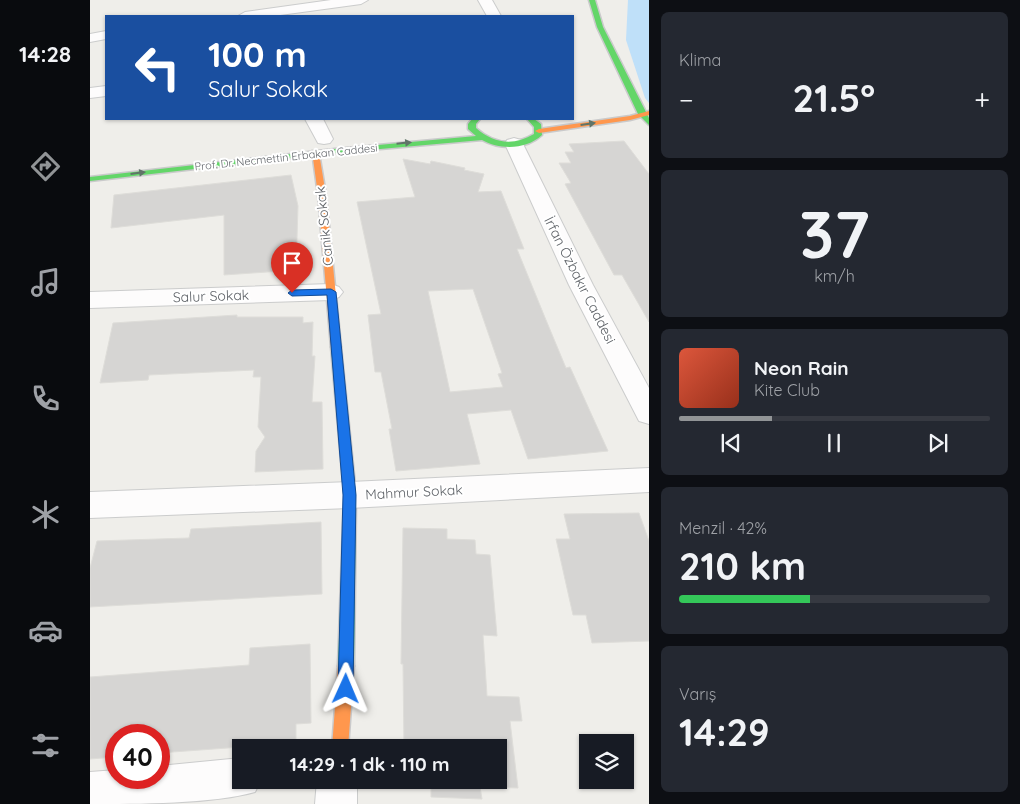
<!DOCTYPE html>
<html lang="tr">
<meta charset="utf-8">
<style>
:root{--surface:#171b24;--page:#242831;--text:#f1f3f6;--muted:#9ea1a6;--line:#363941;--accent:#919496}
body{margin:0;font-family:Quicksand,sans-serif;background:var(--page);color:var(--text);height:100vh;display:flex;flex-direction:column;font-size:19px;white-space:nowrap}
*{box-sizing:border-box;margin:0}
p{font-size:16px;color:var(--muted)}
.icon{flex:none;width:28px;height:28px;fill:none;stroke:currentColor;stroke-width:2;stroke-linecap:round;stroke-linejoin:round}
.map{position:relative;flex:1;overflow:hidden}
.panel{display:flex;flex-direction:column;gap:12px;padding:12px;background:#0d0f14;width:371px}
.panel>*{flex:none}
.guide{position:absolute;left:15px;top:15px;width:469px;height:105px;border-radius:0px;box-shadow:0 1px 4px #0004;background:#1a4fa0;color:#fff;overflow:hidden}
.fabs{position:absolute;left:489px;top:734px;display:grid;gap:10px}
.fabs a{display:grid;place-items:center;width:55px;height:55px;border-radius:0px;background:var(--surface);box-shadow:0 1px 4px #0004;font-size:25px}
.speed{position:absolute;left:15px;top:724px;display:flex;gap:10px;font-size:25px;font-weight:700;text-align:center}
.speed>*{display:grid;place-content:center;width:65px;height:65px;border-radius:50%;background:var(--surface);box-shadow:0 1px 4px #0004;line-height:1}
.speed .limit{border:8px solid #d22;background:#fff;color:#111}
.pin{position:absolute;display:grid;place-items:center;width:42px;height:42px;color:#fff;margin:-51px -21px;border-radius:50% 50% 50% 0;rotate:-45deg;box-shadow:0 0 5px #0007}
.pin .icon{rotate:45deg}
.me{position:absolute;width:55px;margin:-28px;rotate:1deg;stroke-linejoin:round;filter:drop-shadow(0 0 4px #0008)}
.turn{display:flex;align-items:center;gap:18px;height:105px;padding:0 20px;font-size:22px}
.turn .icon{width:65px;height:65px;stroke-width:2.5}
.turn b{display:block;font-size:35px;line-height:42px}
.big{font-size:38px;font-weight:700;line-height:1.1}
.panel .card{flex:1;display:flex;flex-direction:column;justify-content:center;gap:8px;min-width:0;padding:0 18px;border-radius:8px;background:var(--page)}
.panel .dial{align-items:center;gap:0}
.dial b{font-size:65px;line-height:1}
.song{display:flex;align-items:center;gap:15px}
.cover{width:60px;height:60px;border-radius:8px;background:linear-gradient(135deg,hsl(10 70% 55%),hsl(10 70% 35%))}
.played{height:5px;border-radius:2px;background:linear-gradient(90deg,var(--accent) 30%,var(--line) 30%)}
.keys{display:flex;justify-content:space-around;direction:ltr}
.heat{display:flex;justify-content:space-between;align-items:center;font-size:28px;direction:ltr}
.charge{height:8px;border-radius:4px;background:linear-gradient(90deg,#34c759 42%,var(--line) 0)}
.trip{position:absolute;left:142px;top:739px;width:275px;height:50px;border-radius:0px;background:var(--surface);box-shadow:0 1px 4px #0004;font-weight:700;line-height:50px;text-align:center}
main{display:flex;flex:1;min-height:0}
.menu{display:flex;flex-direction:column;width:90px;justify-content:space-around;align-items:center;background:#090b0e;color:var(--muted)}
.menu .icon{width:35px;height:35px}
.menu .on{color:var(--accent)}
.menu b{font-size:22px;color:var(--text)}
.map>svg:first-child{display:block}
.water{fill:#bfe0f9}
.building{fill:#d6d5d3;stroke:#deddd9;fill-rule:evenodd}
.lines{fill:none;stroke-linecap:round;stroke-linejoin:round}
.street-casing{stroke:#cbcccc;stroke-width:2}
.fast-casing{stroke:#cacacb;stroke-width:3}
.slow-casing{stroke:#cacacb;stroke-width:3}
.street{fill:#fdfcfc;fill-rule:evenodd}
.fast{fill:#63d668;fill-rule:evenodd}
.slow{fill:#ff974d;fill-rule:evenodd}
.oneway{fill:#607468}
.route{fill:#1a73e8;stroke:#114b97}
.labels{text-anchor:middle;dominant-baseline:central;stroke-width:4;stroke-linejoin:round;paint-order:stroke}
.far-street-label{font-size:11px;fill:#5f6368;stroke:#fff}
.street-label{font-size:14px;fill:#5f6368;stroke:#fff}
</style>
<main>
<nav class="menu">
<b>14:28</b>
<svg class="icon on" aria-label="directions" viewBox="0 0 24 24"><path d="M12 3l9 9-9 9-9-9zM9 14v-3h6M13 9l2 2-2 2"/></svg>
<svg class="icon" aria-label="music" viewBox="0 0 24 24"><path d="M9 18V5l10-2v13"/><circle cx="6" cy="18" r="3"/><circle cx="16" cy="16" r="3"/></svg>
<svg class="icon" aria-label="phone" viewBox="0 0 24 24"><path d="M5 4h4l2 5-3 2q2 4 5 5l2-3 5 2v4C11 20 4 13 5 4z"/></svg>
<svg class="icon" aria-label="climate" viewBox="0 0 24 24"><path d="M12 3v18M4 7l16 10M4 17L20 7"/></svg>
<svg class="icon" aria-label="car" viewBox="0 0 24 24"><path d="M5 17H2v-5l4-1 3-4h7l3 4 3 1v5h-3M9 17h6M6 11h13"/><circle cx="7" cy="17" r="2"/><circle cx="17" cy="17" r="2"/></svg>
<svg class="icon" aria-label="filters" viewBox="0 0 24 24"><path d="M4 7h16M4 17h16"/><circle cx="9" cy="7" r="2"/><circle cx="15" cy="17" r="2"/></svg>
</nav>
<div class="map">
<svg width="559" height="804" viewBox="0 0 559 804">
<rect width="100%" height="100%" fill="#efeeea"/>
<path class="water" d="M 538,0 L 559,0 L 559,103 L 555,98 L 536,40 Z"/>
<path class="building" d="M 534,141 L 559,174 L 559,322 L 532,275 L 524,275 L 475,184 L 481,183 L 469,163 L 481,163 L 475,152 L 484,152 L 479,144 Z
M 313,159 L 340,164 L 341,161 L 375,168 L 374,170 L 394,174 L 388,192 L 411,191 L 434,249 L 427,249 L 456,320 L 476,368 L 480,367 L 518,451 L 438,459 L 421,410 L 377,414 L 390,464 L 306,471 L 299,429 L 302,429 L 291,372 L 285,372 L 278,315 L 291,314 L 267,202 L 325,197 ZM 383,289 L 412,373 L 408,374 L 413,387 L 360,392 L 338,291 Z
M 201,175 L 208,206 L 206,270 L 134,275 L 134,215 L 21,228 L 24,195 Z
M 147,315 L 147,317 L 213,317 L 213,323 L 223,322 L 222,356 L 225,356 L 222,402 L 232,402 L 233,469 L 165,472 L 166,451 L 175,437 L 168,427 L 171,377 L 163,377 L 164,370 L 59,375 L 58,380 L 10,383 L 23,323 Z
M 549,513 L 559,541 L 559,641 L 502,643 L 496,615 L 483,615 L 466,539 L 480,539 L 474,514 Z
M 231,522 L 232,594 L 0,607 L 0,568 L 7,541 L 99,538 L 101,529 Z
M 313,528 L 357,529 L 357,539 L 385,540 L 386,554 L 400,555 L 407,636 L 393,635 L 397,696 L 429,697 L 432,721 L 420,721 L 428,788 L 390,787 L 392,799 L 341,797 L 341,788 L 315,787 L 315,780 L 409,780 L 409,748 L 314,748 L 313,664 L 311,664 Z
M 220,644 L 221,723 L 206,724 L 206,743 L 69,753 L 69,735 L 26,735 L 26,757 L 0,759 L 0,677 L 159,665 L 160,648 Z"/>
<g class="lines">
<defs>
<path id="street" d="M 241,0 L 278,0 L 271,4 L 183,16 L 148,16 L 155,12 Z
M 388,0 L 402,0 L 411,16 L 397,16 Z
M 16,31 L 16,39 L 0,42 L 0,34 Z
M 16,86 L 16,96 L 0,98 L 0,88 Z
M 215,119 L 233,119 L 243,139 L 240,143 L 234,144 L 228,143 Z
M 424,138 L 431,140 L 433,144 L 503,285 L 559,388 L 559,424 L 549,421 L 479,285 L 415,144 L 417,140 Z
M 241,284 L 249,287 L 253,292 L 249,297 L 241,300 L 0,308 L 0,292 Z
M 559,468 L 559,492 L 260,508 L 0,518 L 0,492 L 260,482 Z
M 151,758 L 151,780 L 171,780 L 165,792 C 123,804 47,804 0,804 L 0,772 L 26,770 L 26,778 L 69,778 L 69,766 Z
M 227,780 L 267,780 L 267,804 L 225,804 Z"/>
<path id="fast" d="M 499,0 L 505,0 L 513,27 L 559,118 L 559,125 L 548,114 L 507,27 Z
M 382,119 L 390,119 L 386,124 L 386,128 C 404,144 424,146 444,134 L 444,127 L 437,119 L 444,119 L 451,124 L 452,135 C 436,150 410,150 392,140 L 245,153 L 0,181 L 0,177 L 245,149 L 386,136 L 378,129 L 378,124 Z
M 246,343 L 251,347 L 266,495 L 264,666 L 261,671 L 256,673 L 251,671 L 248,666 L 254,495 L 241,347 Z"/>
<path id="slow" d="M 559,111 L 559,115 L 540,120 L 449,133 L 445,131 L 449,129 L 540,116 Z
M 222,151 L 229,153 L 236,195 L 251,347 L 246,351 L 241,347 L 228,195 Z
M 256,659 L 261,661 L 264,666 L 258,748 L 242,748 L 248,666 L 251,661 Z"/>
</defs>
<use href="#street" class="street-casing"/>
<use href="#fast" class="fast-casing"/>
<use href="#slow" class="slow-casing"/>
<use href="#street" class="street"/>
<use href="#fast" class="fast"/>
<use href="#slow" class="slow"/>
</g>
<defs><path id="oneway-solid" d="M-6-.8H1V-3.2L6.5 0L1 3.2V.8H-6Z" transform="scale(1.25)"/></defs>
<g class="oneway">
<use href="#oneway-solid" transform="translate(498 124) rotate(-8)"/>
<use href="#oneway-solid" transform="translate(314 143) rotate(-6)"/>
<use href="#oneway-solid" transform="translate(48 173) rotate(-7)"/>
</g>
<path class="route" d="M 241,289 L 246,292 L 266,495 L 263,689 L 261,694 L 256,697 L 250,694 L 248,689 L 253,495 L 237,295 L 202,296 L 198,293 L 202,290 Z"/>
<g class="labels">
<g class="far-street-label">
<text transform="translate(196 157) rotate(-6)">Prof. Dr. Necmettin Erbakan Caddesi</text>
</g>
<g class="street-label">
<text transform="translate(234 226) rotate(-96)">Canik Sokak</text>
<text transform="translate(490 280) rotate(63)">İrfan Özbakır Caddesi</text>
<text transform="translate(121 296) rotate(-2)">Salur Sokak</text>
<text transform="translate(324 492) rotate(-3)">Mahmur Sokak</text>
</g>
</g>
</svg>
<div class="fabs">
<a><svg class="icon" aria-label="layers" viewBox="0 0 24 24"><path d="M12 4l9 5-9 5-9-5zM3 14l9 5 9-5"/></svg></a>
</div>
<div class="speed"><div class="limit">40</div></div>
<div class="pin" style="left:202px;top:293px;background:#d93025"><svg class="icon" aria-label="arrive" viewBox="0 0 24 24"><path d="M6 21V4h12l-3 4 3 4H6"/></svg></div>
<svg class="me" style="left:256px;top:689px" viewBox="-20 -20 40 40"><path d="M0-17L14 15 0 8-14 15z" fill="#1a73e8" stroke="#fff" stroke-width="4"/></svg>
<div class="trip">14:29 · 1 dk · 110 m</div>
<div class="guide">
<div class="turn"><svg class="icon" aria-label="left" viewBox="0 0 24 24"><path d="M17 20v-9H6M10 6l-5 5 5 5"/></svg><div><b>100 m</b>Salur Sokak</div></div>
</div>
</div>
<section class="panel">
<div class="card"><p>Klima</p>
<div class="heat"><a>−</a><b class="big">21.5°</b><a>+</a></div>
</div>
<div class="card dial"><b>37</b><p>km/h</p></div>
<div class="card">
<div class="song"><i class="cover"></i><div><b>Neon Rain</b><p>Kite Club</p></div></div>
<div class="played"></div>
<div class="keys"><svg class="icon" aria-label="previous" viewBox="0 0 24 24"><path d="M18 5L8 12l10 7zM5 5v14"/></svg><svg class="icon" aria-label="pause" viewBox="0 0 24 24"><path d="M8 5v14M16 5v14"/></svg><svg class="icon" aria-label="next" viewBox="0 0 24 24"><path d="M6 5l10 7-10 7zM19 5v14"/></svg></div>
</div>
<div class="card"><p>Menzil · 42%</p><b class="big">210 km</b><div class="charge"></div></div>
<div class="card"><p>Varış</p><b class="big">14:29</b></div>
</section>
</main>
